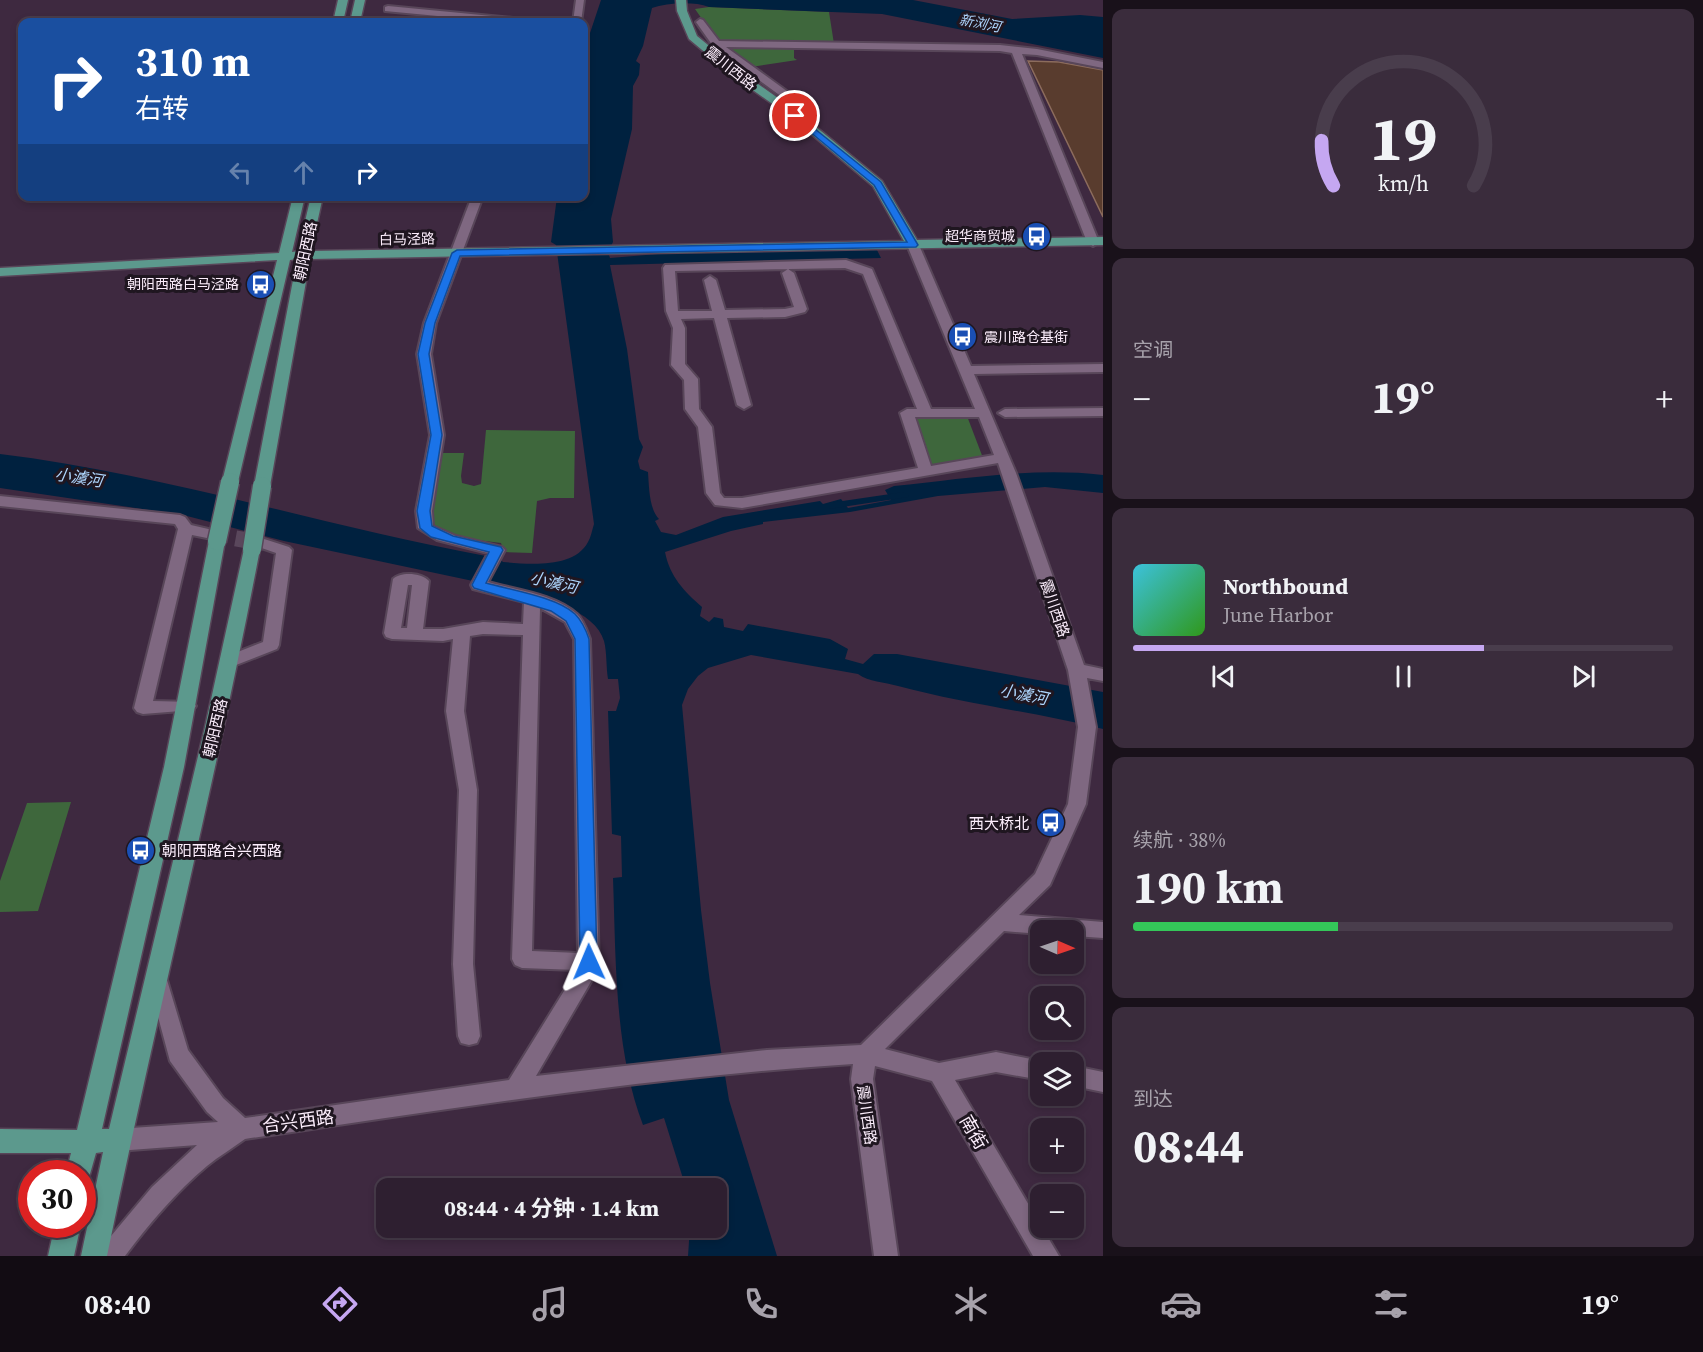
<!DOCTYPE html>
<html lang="zh">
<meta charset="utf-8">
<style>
:root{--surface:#2e1f30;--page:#3a2c3c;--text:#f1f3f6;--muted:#a7a2ab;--line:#493d4c;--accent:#c5a7f1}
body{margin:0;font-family:"Source Serif 4","Noto Sans SC",serif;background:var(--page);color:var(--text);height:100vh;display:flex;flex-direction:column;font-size:22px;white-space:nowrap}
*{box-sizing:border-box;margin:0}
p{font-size:20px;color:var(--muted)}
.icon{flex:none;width:33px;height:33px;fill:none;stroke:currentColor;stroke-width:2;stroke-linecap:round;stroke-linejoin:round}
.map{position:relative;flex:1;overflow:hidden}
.drawer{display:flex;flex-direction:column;gap:9px;padding:9px;background:#19111a;width:600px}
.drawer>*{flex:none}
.top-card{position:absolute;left:18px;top:18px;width:570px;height:183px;border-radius:12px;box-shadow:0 3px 9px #0003,0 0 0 2px var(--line);background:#1a4fa0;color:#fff;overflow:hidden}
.needle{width:39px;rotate:92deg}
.tools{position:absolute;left:1030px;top:920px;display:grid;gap:12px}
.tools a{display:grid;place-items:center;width:54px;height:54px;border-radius:12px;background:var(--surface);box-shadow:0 3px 9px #0003,0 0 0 2px var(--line);font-size:30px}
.speed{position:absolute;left:18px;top:1160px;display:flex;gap:12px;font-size:30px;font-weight:700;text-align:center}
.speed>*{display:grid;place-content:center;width:78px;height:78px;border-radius:50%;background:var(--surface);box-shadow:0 3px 9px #0003,0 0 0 2px var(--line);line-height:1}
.speed .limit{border:9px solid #d22;background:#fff;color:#111}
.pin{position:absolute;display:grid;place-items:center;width:51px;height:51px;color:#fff;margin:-26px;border:3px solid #fff;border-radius:50%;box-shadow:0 2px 6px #0007}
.me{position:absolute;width:66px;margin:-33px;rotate:359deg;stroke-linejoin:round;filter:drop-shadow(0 0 4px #0008)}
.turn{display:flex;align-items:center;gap:21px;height:126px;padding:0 18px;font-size:27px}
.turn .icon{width:78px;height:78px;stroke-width:2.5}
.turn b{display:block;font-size:42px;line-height:51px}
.lanes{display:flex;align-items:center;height:57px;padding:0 18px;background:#0003;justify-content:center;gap:30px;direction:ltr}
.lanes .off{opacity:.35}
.big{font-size:45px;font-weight:700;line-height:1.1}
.drawer .card{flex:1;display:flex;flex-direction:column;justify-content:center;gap:9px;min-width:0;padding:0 21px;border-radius:12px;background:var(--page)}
.drawer .dial{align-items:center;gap:0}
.dial svg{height:156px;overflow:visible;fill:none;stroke:var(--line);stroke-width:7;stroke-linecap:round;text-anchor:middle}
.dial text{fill:var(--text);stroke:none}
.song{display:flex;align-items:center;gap:18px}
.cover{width:72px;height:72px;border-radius:9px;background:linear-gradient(135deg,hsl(190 70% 55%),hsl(110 70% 35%))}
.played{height:6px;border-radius:3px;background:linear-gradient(90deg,var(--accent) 65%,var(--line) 65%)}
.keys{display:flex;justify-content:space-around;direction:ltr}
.heat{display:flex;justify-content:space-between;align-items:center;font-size:33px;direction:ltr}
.charge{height:9px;border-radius:4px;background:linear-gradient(90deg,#34c759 38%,var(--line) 0)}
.trip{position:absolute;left:376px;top:1178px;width:351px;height:60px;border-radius:12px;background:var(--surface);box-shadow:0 3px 9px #0003,0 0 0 2px var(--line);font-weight:700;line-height:60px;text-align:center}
.dock{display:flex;height:96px;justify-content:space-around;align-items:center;background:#120c13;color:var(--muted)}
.dock .icon{width:42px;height:42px}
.dock .on{color:var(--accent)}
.dock b{font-size:27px;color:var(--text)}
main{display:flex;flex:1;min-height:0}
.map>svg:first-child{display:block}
.green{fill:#3e673c}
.water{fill:#00213f}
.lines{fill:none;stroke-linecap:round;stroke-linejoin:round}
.canal{fill:#00213f;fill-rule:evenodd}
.building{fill:#593c2e;stroke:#8c6c5d;stroke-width:1.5}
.minor-tunnel{stroke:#5a475c;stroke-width:16;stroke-dasharray:16 8;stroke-linecap:butt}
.minor-casing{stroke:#584659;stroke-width:4}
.major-casing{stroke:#584659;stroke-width:3}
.minor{fill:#7f6881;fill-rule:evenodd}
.major{fill:#5c998d;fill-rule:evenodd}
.major-bridge-casing{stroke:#584659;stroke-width:21;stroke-linecap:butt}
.major-bridge{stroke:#5c998d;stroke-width:18}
.route{fill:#1a73e8;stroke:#114b97;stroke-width:1.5}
.labels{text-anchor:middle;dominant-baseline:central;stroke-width:6;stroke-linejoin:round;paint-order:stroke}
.far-water-label{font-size:14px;font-style:italic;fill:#aed6fe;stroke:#1f1620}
.far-poi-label{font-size:14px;fill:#fceefc;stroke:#1f1620;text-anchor:end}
.far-street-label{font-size:14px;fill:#fceefc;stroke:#1f1620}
.street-label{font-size:15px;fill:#fceefc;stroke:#1f1620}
.poi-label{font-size:15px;fill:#fceefc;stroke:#1f1620;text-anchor:end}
.water-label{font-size:16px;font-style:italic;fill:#aed6fe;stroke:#1f1620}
.near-street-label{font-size:18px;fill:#fceefc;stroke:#1f1620}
</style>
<main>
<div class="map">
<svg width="1103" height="1256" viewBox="0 0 1103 1256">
<rect width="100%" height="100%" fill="#3e2940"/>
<path class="green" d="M 709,7 L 829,12 L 834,44 L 718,42 L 695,9 Z
M 720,45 L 794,46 L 794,58 L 797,60 L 751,67 Z
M 967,416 L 983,458 L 931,467 L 914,417 Z
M 486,430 L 575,431 L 574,498 L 550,498 L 537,501 L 532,553 L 504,552 L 501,543 L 461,538 L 436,527 L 430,516 L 441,453 L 464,453 L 461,476 L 462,483 L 474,486 L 481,484 Z
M 71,802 L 38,911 L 0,912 L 0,881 L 27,803 Z"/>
<path class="water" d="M 601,0 L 913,0 L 1012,19 L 1080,15 L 1103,17 L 1103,58 L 882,14 L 709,7 C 693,1 667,3 652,8 L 643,46 L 636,61 L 640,64 L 639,75 L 633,86 L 632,129 L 611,219 L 613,242 L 608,252 L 610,258 L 670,253 L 875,246 L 881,258 L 610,265 L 627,349 L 639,439 L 643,447 L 638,461 L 640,469 L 648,472 C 649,486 649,509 659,519 L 655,521 L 661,532 L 676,535 L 723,517 L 820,501 L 823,504 L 841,499 L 848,508 L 891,500 L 885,490 L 894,486 C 963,479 1033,467 1103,475 L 1103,493 L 1045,487 L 938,496 L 850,512 L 763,522 L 763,524 L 731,531 L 665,552 C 670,577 684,591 702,607 L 700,616 L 709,622 L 714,617 L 723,619 L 724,627 L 743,631 L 748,624 L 830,639 L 848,649 L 845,659 L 863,664 L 874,654 L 897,654 L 1103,692 L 1103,729 C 1035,712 965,704 898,686 C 884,682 869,682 858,674 L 751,655 L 708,668 L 698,676 L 688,689 L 682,705 L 701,910 L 710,983 L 729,1100 L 777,1256 L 688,1256 L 690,1227 L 717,1227 L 717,1188 L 686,1188 L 664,1118 L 643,1125 C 614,1049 616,958 613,878 L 622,877 L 621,836 L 612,834 L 608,711 L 616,711 L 620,698 L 618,679 L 608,679 C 606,667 607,652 604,641 C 593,604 519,591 486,582 L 500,559 L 503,562 C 528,564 574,569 588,542 C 591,537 592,530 594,524 L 556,245 L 551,242 L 557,197 L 584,196 L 584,51 Z
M 0,454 C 165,474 323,526 486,556 L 473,581 L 284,541 L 183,515 L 0,488 Z"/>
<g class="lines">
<path class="canal" d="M 904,492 L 909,495 L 908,497 L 829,509 L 824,506 L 829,503 Z"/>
</g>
<path class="building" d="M 1028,61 L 1059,62 L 1103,70 L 1103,217 Z"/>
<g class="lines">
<path class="minor-tunnel" d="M 212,534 L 261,543"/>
<defs>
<path id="minor" d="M 576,0 L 584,0 L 581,22 L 573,22 Z
M 388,6 L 524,19 L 528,22 L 501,22 L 385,11 L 385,7 Z
M 700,19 L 703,20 L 719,41 L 1000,45 L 1037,49 L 1103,62 L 1103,68 L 1037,55 L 1022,54 L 1099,242 L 1093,246 L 1087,242 L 1012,53 L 1000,51 L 726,47 L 806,105 L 810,123 L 805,126 L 800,123 L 797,108 L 713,46 L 696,22 Z
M 472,196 L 483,196 L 436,323 L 431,354 L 444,435 L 432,511 L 433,526 L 456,536 L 502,547 L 505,550 L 488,582 C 516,590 555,594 577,614 C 584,621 587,631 590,639 L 599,968 L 536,1076 L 767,1050 L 861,1045 L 1035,874 L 1068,804 L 1078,727 L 1068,670 L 998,463 L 742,508 L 715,505 L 706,493 L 698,427 L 685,409 L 684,380 L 671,365 L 673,328 L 666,311 L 663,268 L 665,265 L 846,260 L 872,269 L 931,409 L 975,409 L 907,245 L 909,243 L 913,241 L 919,245 L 971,366 L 1103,364 L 1103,372 L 974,374 L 1016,473 L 1084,665 L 1103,669 L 1103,681 L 1087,678 L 1096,727 L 1086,804 L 1050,885 L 1019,915 L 1103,922 L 1103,938 L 1074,936 L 1074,930 L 1041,930 L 1041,934 L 1004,931 L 885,1049 L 939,1063 L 996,1052 L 1046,1062 L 1041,1062 L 1041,1080 L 996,1072 L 955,1080 L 1059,1256 L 1033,1256 L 932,1081 L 875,1066 L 873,1079 L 898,1256 L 874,1256 L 851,1079 L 853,1064 C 649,1077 447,1109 245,1139 C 233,1148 219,1156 207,1166 C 176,1192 149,1224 125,1256 L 98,1256 L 101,1248 L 152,1187 L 197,1145 L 117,1151 L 109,1148 L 106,1140 L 109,1132 L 117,1129 L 218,1122 L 207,1112 L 170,1061 L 147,976 L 150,970 L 157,967 L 164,970 L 188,1050 L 223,1098 L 245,1118 L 509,1080 L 577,970 L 522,968 L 515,965 L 512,959 L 523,635 L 483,634 L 470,636 L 464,711 L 477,790 L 473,964 L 480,1036 L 477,1043 L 469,1045 L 461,1043 L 458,1036 L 453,964 L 459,790 L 446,711 L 453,639 L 443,641 L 392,639 L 386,637 L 384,633 L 393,579 C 401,571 422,573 429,581 L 423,629 L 443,629 L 483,622 L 523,624 L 524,602 L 473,589 L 471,585 L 488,553 L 437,540 L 418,528 L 416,511 L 430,435 L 417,354 L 424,323 ZM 845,268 L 863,274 L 917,409 L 907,409 L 900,413 L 918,468 L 742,498 L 724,498 L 720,493 L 712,427 L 699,409 L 698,379 L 685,364 L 685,328 L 681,319 L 714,318 L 737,405 L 744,409 L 751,405 L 727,318 L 785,317 L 805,312 L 807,309 L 794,273 L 788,269 L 782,273 L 794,307 L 785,309 L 725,310 L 716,280 L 710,276 L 704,280 L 712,311 L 678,311 L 675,271 ZM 915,417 L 979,417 L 994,455 L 931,466 ZM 408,585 L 412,585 L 407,628 L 401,628 ZM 540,608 L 565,622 L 574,639 L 578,953 L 532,951 Z
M 1103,408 L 1103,416 L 1005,417 L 998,413 L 1005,409 Z
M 0,496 L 180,515 L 185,517 L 191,525 L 217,531 L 220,534 L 217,537 L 212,539 L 192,535 L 153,701 L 193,702 L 196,706 L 193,710 L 143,714 L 137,712 L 134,708 L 178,529 L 175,524 L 0,506 Z
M 261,538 L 289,547 L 292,550 L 279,645 L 277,649 L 231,667 L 225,665 L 223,661 L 225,657 L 263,642 L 276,553 L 256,546 L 253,543 Z
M 1074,1066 L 1103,1072 L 1103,1092 L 1074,1086 Z"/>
<path id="major" d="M 338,0 L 348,0 L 343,22 L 333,22 Z
M 355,0 L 365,0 L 360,22 L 350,22 Z
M 676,0 L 686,0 L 687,11 L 697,36 L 741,72 L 799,113 L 882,181 L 917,240 L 1103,237 L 1103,245 L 310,259 L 270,486 L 262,491 L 254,486 L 297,259 L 290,260 L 238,482 L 230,487 L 222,482 L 277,260 L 0,276 L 0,268 L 279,253 L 293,196 L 305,196 L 292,252 L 298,251 L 311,196 L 323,196 L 311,251 L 904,241 L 873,186 L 791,117 L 733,76 L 689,39 L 677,11 Z
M 217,536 L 223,537 L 225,541 L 184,767 L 102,1129 L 109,1129 L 205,727 L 244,549 L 246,545 L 258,545 L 260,549 C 215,786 155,1020 107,1256 L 81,1256 L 103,1152 L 96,1153 L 88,1181 L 82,1184 L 82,1173 L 66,1173 L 71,1153 L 0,1153 L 0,1129 L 77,1130 L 164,767 L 209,541 L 211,537 Z
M 55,1224 L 81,1224 L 74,1256 L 48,1256 Z"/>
</defs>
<use href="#minor" class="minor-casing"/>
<use href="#major" class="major-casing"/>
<use href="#minor" class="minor"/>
<use href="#major" class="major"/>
<defs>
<path id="major-bridge" d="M 217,541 L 230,482
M 252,549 L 262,486"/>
</defs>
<use href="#major-bridge" class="major-bridge-casing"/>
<use href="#major-bridge" class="major-bridge"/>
</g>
<path class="route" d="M 795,113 L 881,182 L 918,245 L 916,247 L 460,256 L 435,323 L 429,354 L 442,435 L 430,511 L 432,526 L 453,536 L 501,547 L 503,550 L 486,583 C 511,590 557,597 575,614 C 582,621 586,630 589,639 L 597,962 L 595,967 L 589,969 L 583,967 L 580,962 L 575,639 L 566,621 L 551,611 L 474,588 L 472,585 L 489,552 L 431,537 L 420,528 L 417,511 L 431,435 L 418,354 L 425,323 L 452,253 L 457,250 L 907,242 L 874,185 L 792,117 L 792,114 Z"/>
<defs>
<symbol id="bus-disc" viewBox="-11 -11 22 22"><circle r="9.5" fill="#1a4fb4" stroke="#1f1620"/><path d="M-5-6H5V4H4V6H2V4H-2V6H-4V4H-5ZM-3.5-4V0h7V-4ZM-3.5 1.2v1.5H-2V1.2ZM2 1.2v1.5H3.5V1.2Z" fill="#fff"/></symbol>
</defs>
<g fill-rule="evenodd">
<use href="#bus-disc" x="1020" y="220" width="33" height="33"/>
<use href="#bus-disc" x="244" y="268" width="33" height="33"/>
<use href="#bus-disc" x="946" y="320" width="33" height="33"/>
<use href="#bus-disc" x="1034" y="806" width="33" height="33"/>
<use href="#bus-disc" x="124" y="834" width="33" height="33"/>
</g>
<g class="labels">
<g class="far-water-label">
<text transform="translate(980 23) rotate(11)">新浏河</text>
</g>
<g class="far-poi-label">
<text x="1015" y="236">超华商贸城</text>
<text x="239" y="284">朝阳西路白马泾路</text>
<text x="984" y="337" text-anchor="start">震川路仓基街</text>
</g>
<g class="far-street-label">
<text transform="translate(407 239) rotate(-1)">白马泾路</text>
</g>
<g class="street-label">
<text transform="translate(731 68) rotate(38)">震川西路</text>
<text transform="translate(305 251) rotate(-78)">朝阳西路</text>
<text transform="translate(1055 608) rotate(71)">震川西路</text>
<text transform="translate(215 728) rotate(-77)">朝阳西路</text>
<text transform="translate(867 1115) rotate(82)">震川西路</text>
</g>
<g class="poi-label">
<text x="1029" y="823">西大桥北</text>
<text x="162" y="850" text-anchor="start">朝阳西路合兴西路</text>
</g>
<g class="water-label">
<text transform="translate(79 477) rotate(9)">小澞河</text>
<text transform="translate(554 582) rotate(13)">小澞河</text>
<text transform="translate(1024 694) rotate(11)">小澞河</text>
</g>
<g class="near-street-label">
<text transform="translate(298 1121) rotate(-8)">合兴西路</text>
<text transform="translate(974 1132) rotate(60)">南街</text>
</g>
</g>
</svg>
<div class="tools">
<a><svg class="needle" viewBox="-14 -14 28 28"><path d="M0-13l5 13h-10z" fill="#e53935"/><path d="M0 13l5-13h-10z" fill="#a7a2ab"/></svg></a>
<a><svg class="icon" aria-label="search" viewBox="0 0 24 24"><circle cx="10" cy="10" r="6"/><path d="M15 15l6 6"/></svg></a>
<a><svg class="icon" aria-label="layers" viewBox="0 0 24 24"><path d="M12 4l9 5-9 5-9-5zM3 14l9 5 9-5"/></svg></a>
<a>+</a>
<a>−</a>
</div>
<div class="speed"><div class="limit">30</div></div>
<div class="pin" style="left:795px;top:116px;background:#d93025"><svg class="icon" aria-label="arrive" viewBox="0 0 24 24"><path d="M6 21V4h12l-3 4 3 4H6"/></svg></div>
<svg class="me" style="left:589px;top:962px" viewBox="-20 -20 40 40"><path d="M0-17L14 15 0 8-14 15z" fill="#1a73e8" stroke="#fff" stroke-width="4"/></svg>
<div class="trip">08:44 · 4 分钟 · 1.4 km</div>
<div class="top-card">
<div class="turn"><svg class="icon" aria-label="right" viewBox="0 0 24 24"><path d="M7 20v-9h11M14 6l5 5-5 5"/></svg><div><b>310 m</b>右转</div></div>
<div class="lanes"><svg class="icon off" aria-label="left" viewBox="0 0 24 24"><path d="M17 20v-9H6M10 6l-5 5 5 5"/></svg><svg class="icon off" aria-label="ahead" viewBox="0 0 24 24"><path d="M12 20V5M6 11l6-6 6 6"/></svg><svg class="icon" aria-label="right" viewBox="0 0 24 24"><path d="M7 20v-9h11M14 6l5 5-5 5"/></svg></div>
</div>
</div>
<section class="drawer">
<div class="card dial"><svg viewBox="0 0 100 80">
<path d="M14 69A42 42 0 1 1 86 69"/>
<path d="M14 69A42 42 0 0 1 8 46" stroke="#c5a7f1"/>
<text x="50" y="56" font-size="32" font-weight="700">19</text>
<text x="50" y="72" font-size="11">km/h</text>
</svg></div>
<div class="card"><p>空调</p>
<div class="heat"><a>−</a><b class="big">19°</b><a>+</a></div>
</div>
<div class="card">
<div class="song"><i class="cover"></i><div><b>Northbound</b><p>June Harbor</p></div></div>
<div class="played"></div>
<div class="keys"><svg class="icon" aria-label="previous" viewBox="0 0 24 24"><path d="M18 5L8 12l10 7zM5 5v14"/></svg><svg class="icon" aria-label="pause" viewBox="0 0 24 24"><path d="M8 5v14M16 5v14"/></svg><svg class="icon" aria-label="next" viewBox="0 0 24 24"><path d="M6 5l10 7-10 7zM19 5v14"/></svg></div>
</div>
<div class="card"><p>续航 · 38%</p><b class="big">190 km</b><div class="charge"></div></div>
<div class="card"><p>到达</p><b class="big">08:44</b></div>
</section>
</main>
<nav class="dock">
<b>08:40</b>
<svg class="icon on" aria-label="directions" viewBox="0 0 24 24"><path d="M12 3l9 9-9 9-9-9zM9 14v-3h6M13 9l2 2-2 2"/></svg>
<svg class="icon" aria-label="music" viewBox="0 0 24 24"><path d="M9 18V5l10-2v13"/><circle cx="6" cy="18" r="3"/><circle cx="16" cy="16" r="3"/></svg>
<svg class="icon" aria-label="phone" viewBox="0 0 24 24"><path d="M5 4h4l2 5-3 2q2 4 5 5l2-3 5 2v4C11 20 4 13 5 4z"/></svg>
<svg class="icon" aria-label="climate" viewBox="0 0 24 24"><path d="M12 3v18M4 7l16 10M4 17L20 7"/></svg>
<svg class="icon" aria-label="car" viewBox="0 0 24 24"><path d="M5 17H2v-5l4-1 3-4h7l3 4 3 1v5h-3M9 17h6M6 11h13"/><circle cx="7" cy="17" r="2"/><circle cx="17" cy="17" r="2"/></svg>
<svg class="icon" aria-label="filters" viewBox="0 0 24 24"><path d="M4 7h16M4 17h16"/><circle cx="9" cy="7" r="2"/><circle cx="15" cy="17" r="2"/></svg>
<b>19°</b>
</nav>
